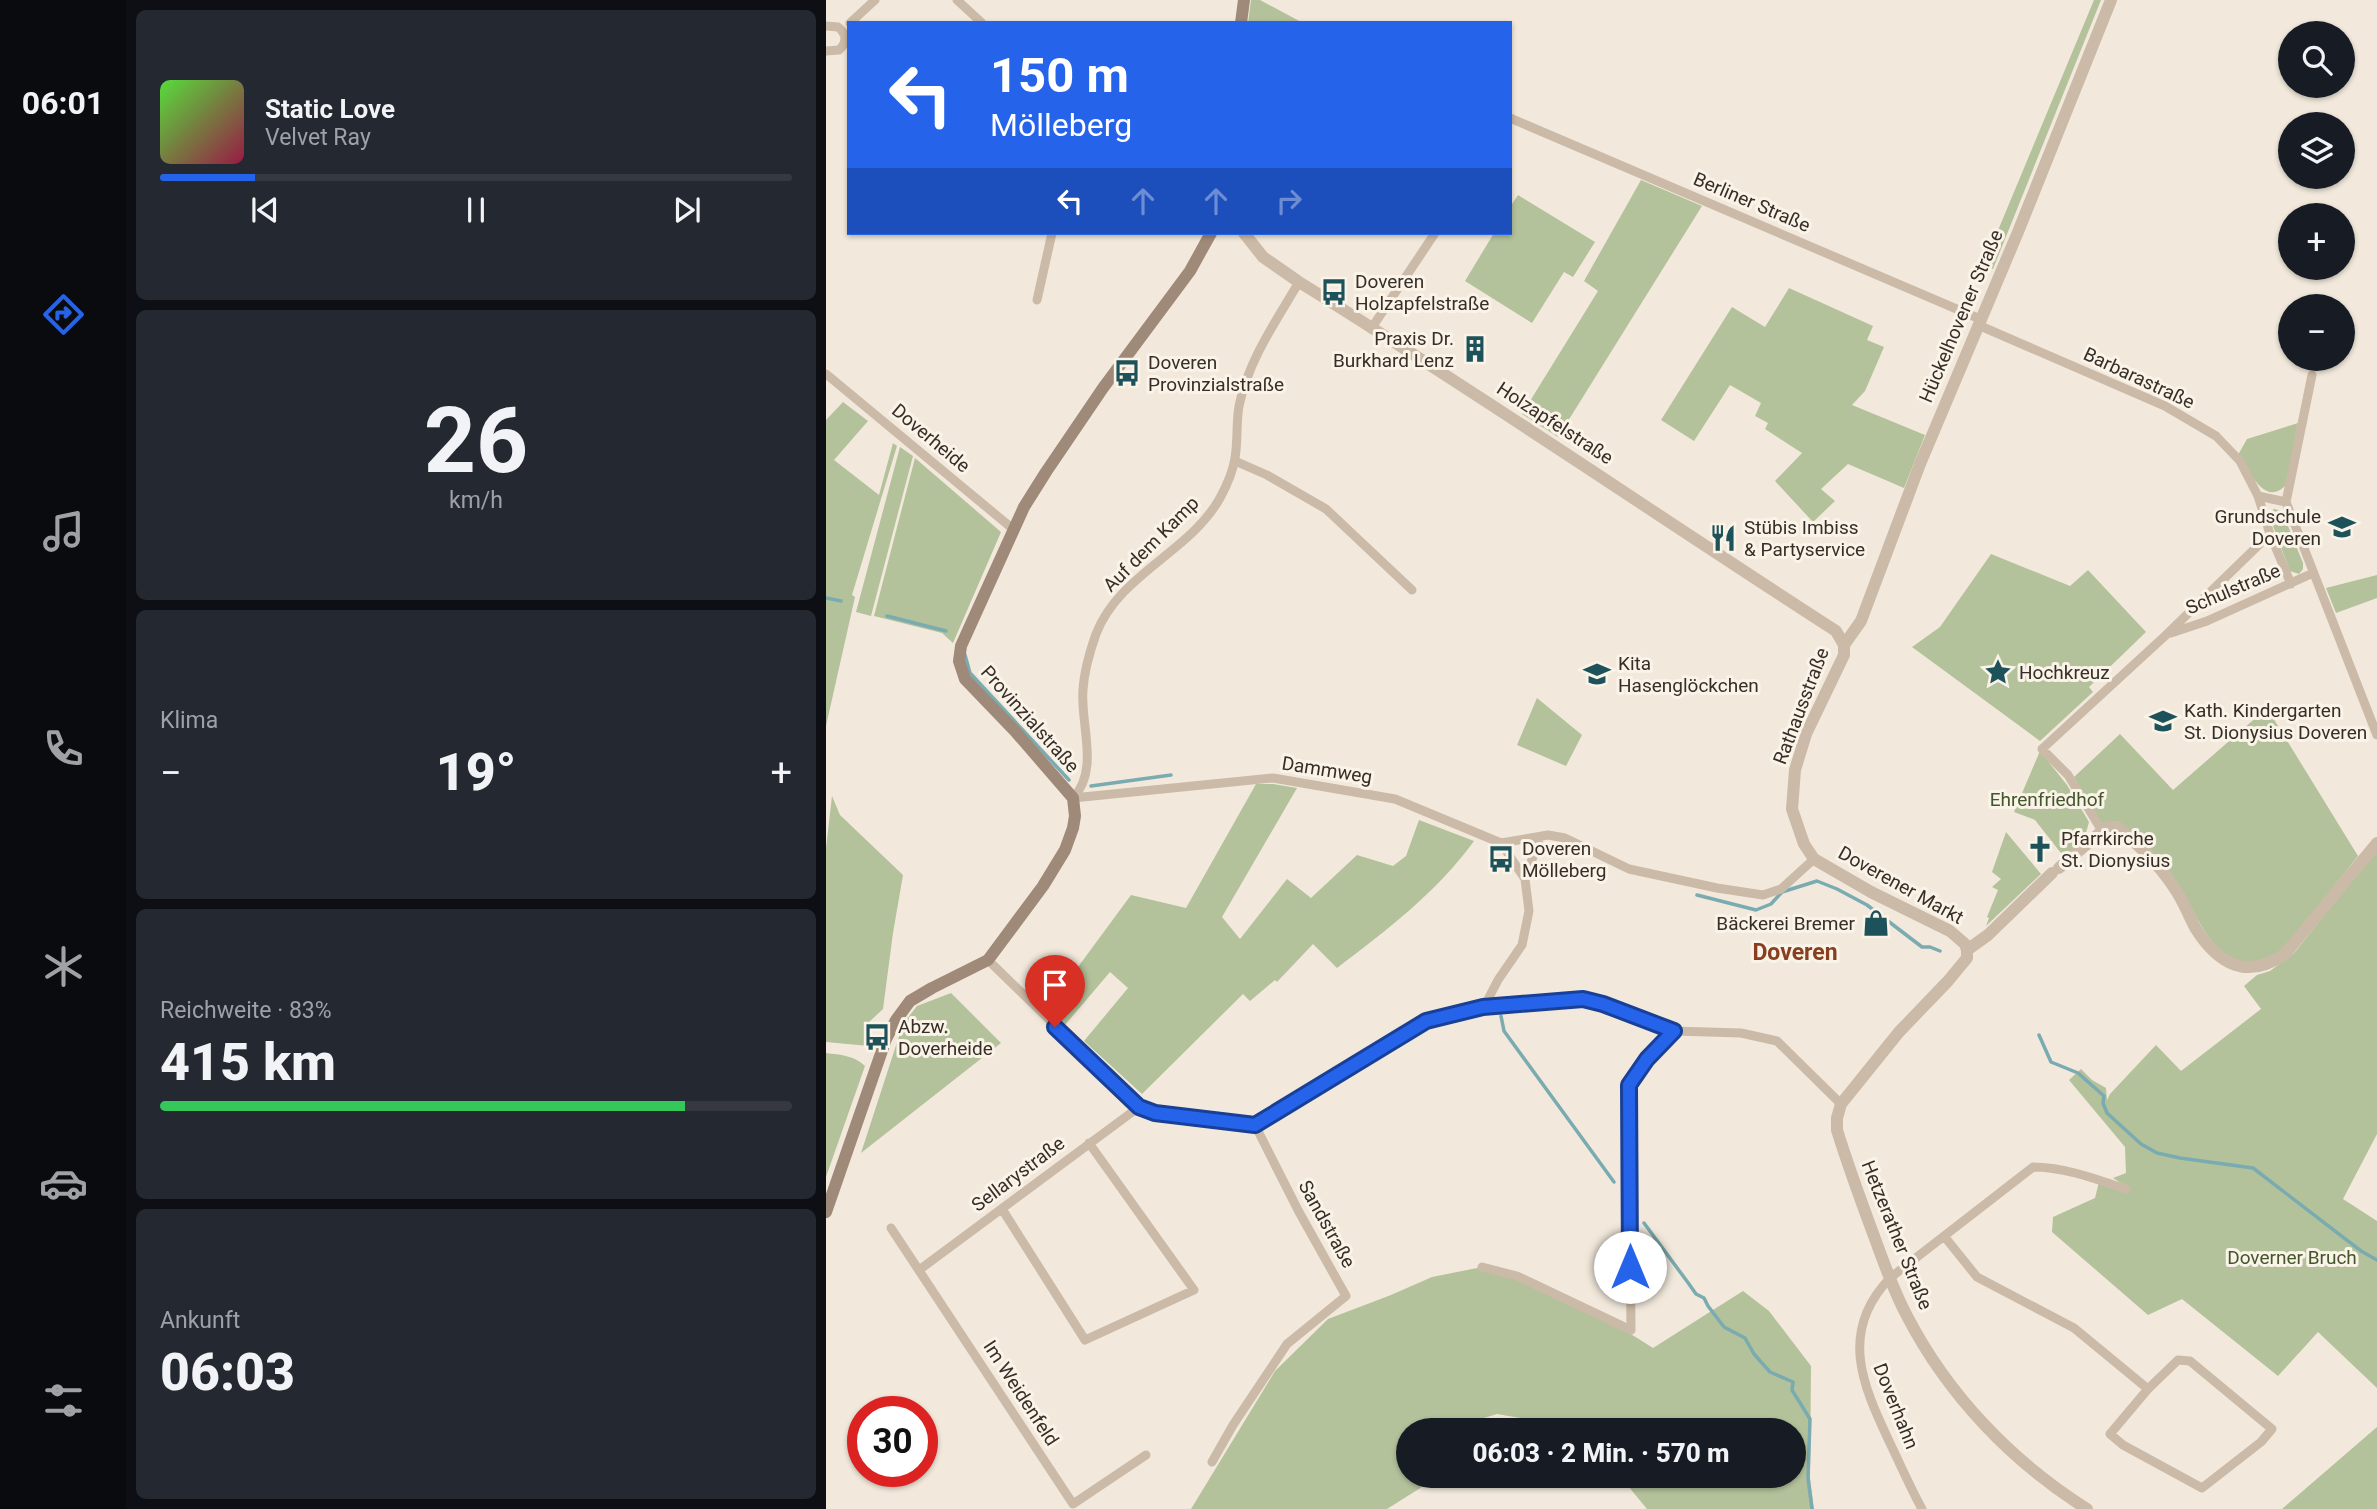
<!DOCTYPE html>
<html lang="de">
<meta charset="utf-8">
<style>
:root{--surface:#171b24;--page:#242831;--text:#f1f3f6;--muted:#9ea1a6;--line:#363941;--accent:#2563eb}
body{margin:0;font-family:Roboto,sans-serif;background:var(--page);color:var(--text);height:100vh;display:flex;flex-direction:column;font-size:26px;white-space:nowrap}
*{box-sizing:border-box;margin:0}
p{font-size:23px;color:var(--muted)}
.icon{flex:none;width:38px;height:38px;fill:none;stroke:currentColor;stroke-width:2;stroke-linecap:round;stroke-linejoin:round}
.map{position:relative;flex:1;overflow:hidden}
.panel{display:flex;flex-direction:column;gap:10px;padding:10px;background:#0d0f14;width:700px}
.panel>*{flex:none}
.hud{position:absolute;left:21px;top:21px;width:665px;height:214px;border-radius:0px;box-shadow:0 2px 5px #0004;background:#2563eb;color:#fff;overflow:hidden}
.fabs{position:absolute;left:1452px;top:21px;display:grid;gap:14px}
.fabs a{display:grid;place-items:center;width:77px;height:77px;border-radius:50%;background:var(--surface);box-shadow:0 2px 5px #0004;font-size:35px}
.speed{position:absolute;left:21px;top:1396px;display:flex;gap:14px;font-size:35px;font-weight:700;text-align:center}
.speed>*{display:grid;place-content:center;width:91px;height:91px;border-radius:50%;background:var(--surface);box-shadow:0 2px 5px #0004;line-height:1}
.speed .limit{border:10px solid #d22;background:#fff;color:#111}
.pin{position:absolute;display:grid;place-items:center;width:60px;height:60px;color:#fff;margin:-72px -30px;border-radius:50% 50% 50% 0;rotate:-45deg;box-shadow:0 0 7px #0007}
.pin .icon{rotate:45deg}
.me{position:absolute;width:77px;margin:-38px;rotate:0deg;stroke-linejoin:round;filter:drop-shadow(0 0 5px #0008)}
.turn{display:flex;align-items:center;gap:24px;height:147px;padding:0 28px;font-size:32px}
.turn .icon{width:91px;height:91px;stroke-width:2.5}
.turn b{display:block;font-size:49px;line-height:60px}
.lanes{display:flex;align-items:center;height:66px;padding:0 28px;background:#0003;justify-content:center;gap:35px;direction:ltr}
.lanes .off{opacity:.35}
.big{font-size:52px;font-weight:800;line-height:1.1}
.panel .tile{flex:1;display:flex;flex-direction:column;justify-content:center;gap:10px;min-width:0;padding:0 24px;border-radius:10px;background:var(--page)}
.panel .dial{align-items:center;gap:0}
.dial b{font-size:91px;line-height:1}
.song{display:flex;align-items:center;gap:21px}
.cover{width:84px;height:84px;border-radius:10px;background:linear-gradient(135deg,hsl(110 70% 55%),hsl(340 70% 35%))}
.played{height:7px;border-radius:4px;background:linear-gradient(90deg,var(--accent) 15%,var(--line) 15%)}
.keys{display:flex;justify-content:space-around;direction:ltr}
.heat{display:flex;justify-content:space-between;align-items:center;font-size:38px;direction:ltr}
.charge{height:10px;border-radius:5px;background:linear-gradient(90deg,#34c759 83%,var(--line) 0)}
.trip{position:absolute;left:570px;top:1418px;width:410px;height:70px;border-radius:35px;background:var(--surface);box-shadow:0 2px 5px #0004;font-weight:800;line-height:70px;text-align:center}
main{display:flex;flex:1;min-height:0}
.dock{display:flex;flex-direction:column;width:126px;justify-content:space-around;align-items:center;background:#090b0e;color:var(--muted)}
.dock .icon{width:49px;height:49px}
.dock .current{color:var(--accent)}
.dock b{font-size:32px;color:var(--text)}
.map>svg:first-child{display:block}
.green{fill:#b3c29b}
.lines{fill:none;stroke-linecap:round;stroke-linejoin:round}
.stream{stroke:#7aabb0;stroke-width:3.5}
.minor{stroke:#cbbaa7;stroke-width:9}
.tertiary{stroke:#cbbaa7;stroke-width:12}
.secondary{stroke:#9f8979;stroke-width:12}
.route-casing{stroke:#184099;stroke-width:18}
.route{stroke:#2563eb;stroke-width:12}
.labels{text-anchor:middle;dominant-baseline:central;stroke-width:6;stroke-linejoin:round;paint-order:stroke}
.street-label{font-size:19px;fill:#372e28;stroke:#faf3e8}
.poi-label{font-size:19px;fill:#372e28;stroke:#faf3e8;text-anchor:start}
.park-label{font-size:19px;fill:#44562b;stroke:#faf3e8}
.quarter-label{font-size:23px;font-weight:bold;fill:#883f20;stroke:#faf3e8}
</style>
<main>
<nav class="dock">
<b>06:01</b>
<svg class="icon current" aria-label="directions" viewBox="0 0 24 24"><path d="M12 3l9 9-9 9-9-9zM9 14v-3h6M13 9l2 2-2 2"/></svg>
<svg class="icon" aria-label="music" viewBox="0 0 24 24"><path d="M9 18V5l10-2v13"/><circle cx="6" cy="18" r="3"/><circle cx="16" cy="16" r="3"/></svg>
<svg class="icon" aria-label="phone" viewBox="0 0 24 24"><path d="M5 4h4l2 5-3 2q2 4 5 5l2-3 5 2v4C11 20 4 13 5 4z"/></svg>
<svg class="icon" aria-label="climate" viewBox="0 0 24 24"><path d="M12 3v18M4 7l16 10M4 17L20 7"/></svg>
<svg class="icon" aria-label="car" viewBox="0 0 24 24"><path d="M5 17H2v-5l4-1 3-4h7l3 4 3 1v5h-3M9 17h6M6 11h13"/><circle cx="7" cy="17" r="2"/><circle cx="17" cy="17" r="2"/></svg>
<svg class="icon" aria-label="filters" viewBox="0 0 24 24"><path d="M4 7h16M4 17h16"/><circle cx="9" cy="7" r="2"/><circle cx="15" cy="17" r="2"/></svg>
</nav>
<section class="panel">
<div class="tile">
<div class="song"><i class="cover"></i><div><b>Static Love</b><p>Velvet Ray</p></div></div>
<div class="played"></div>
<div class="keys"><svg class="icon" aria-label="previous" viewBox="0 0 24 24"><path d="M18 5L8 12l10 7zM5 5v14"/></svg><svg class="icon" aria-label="pause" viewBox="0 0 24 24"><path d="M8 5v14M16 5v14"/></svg><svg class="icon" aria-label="next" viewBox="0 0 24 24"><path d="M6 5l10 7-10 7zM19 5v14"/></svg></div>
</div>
<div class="tile dial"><b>26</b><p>km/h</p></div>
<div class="tile"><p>Klima</p>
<div class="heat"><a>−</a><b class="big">19°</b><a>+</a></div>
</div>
<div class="tile"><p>Reichweite · 83%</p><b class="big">415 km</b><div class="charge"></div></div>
<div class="tile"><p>Ankunft</p><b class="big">06:03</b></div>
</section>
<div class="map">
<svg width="1551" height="1509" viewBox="0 0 1551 1509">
<rect width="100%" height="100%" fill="#f2e9dc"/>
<path class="green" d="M 425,0 L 434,0 L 477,23 L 422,23 Z
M 1268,0 L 1275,0 L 1167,269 L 1158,264 Z
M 815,180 L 876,206 L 732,437 L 696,414 L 772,291 L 758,281 Z
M 692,195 L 769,242 L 747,277 L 738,272 L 706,323 L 639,281 L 668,233 L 684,233 L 684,207 Z
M 963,288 L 1047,326 L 1041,340 L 1058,347 L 1039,391 L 1026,405 L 1099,435 L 1078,488 L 1022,464 L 995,489 L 1009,501 L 987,522 L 949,481 L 976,453 L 939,429 L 942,423 L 929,416 L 935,403 L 904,385 L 868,441 L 835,420 L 906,307 L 939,327 Z
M 17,402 L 42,421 L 8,460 L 53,495 L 67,443 L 71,446 L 26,595 L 29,597 L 0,726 L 0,420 Z
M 1472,423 L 1460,485 C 1438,508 1424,470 1412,455 L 1421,439 Z
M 74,447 L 87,456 L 45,616 L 30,612 Z
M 89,458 L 175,532 L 127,643 L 116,633 L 48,616 Z
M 1448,509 L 1456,511 L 1477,563 L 1477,569 L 1473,574 L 1464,571 L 1444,518 L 1444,512 Z
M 1165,554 L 1244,586 L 1262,570 L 1320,632 L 1263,687 L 1267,692 L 1214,741 L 1086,647 L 1114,627 Z
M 1551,575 L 1551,598 L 1510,613 L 1500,588 Z
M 711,698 L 756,735 L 740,766 L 691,745 Z
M 1441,708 L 1532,856 L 1455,953 C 1449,956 1442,961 1436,962 C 1390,971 1373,918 1354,888 C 1343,870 1316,834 1296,826 C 1290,823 1282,823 1275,823 L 1248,777 L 1294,734 L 1347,790 Z
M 1214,751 L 1241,785 L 1263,822 L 1258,840 L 1238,857 L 1209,820 L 1188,812 Z
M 430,784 L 447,784 L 471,788 L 396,917 L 414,939 L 461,879 L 485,898 L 531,855 L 567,866 L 580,856 L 593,820 L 648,841 C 611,892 561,930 511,968 L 487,944 L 451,982 L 449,980 L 424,1001 L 417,994 L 316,1094 L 258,1041 L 302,988 L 284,972 L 239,1025 L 221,1009 L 305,895 L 360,908 Z
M 6,796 L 14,815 L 77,875 L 67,933 L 57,1009 L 41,1024 L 46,1028 L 43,1046 L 0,1042 L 0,848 Z
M 1180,832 L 1215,874 L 1160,926 L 1163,918 L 1161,917 L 1172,890 L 1166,887 L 1175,879 L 1166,872 Z
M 1551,850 L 1551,1134 L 1517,1199 L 1551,1221 L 1551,1388 L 1492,1332 L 1452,1376 L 1356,1299 L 1322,1315 L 1226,1232 L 1227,1217 L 1269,1198 L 1273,1182 L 1298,1185 L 1287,1178 L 1300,1173 L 1299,1147 L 1243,1080 L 1255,1069 L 1266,1080 L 1280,1088 L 1281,1100 L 1284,1094 L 1330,1045 L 1355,1071 L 1435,1009 L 1418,986 L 1431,975 L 1444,971 L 1468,953 Z
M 125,993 L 175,1043 L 35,1153 L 77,1024 L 91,1006 Z
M 0,1053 C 15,1055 27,1055 39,1066 L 0,1177 Z
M 656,1267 C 718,1282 774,1314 827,1348 L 917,1291 L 943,1311 L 985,1366 L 984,1478 L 988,1509 L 821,1509 L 793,1475 L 968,1475 L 968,1430 L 755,1430 L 753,1428 L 671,1414 L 618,1430 L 583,1430 L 583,1475 L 615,1475 L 561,1509 L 365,1509 L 449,1371 L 502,1319 L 565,1295 L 606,1277 Z
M 1551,1427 L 1551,1509 L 1456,1509 Z"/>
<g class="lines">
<path class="stream" d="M 0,598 L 15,601
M 61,616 L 120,631
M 139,655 L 144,673 L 243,780
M 265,786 L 345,775
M 871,895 L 930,910 L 945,904 L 956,892 L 991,881 L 1011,889 L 1041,905 L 1096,947 L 1104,947 L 1114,951
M 675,1016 L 678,1031 L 788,1182
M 1213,1035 L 1225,1062 L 1252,1073 L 1278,1096 L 1277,1103 L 1281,1113 L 1315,1144 L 1331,1153 L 1354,1158 L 1427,1168 L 1535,1251 L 1551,1260
M 818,1223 L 863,1284 L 870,1294 L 878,1298 L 882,1306 L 898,1327 L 919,1338 L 928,1354 L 944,1372 L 967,1382 L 966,1390 L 984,1419 L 982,1478 L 986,1509"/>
<path class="minor" d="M 131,0 L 156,23
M 24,23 L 49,0
M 0,26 L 12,27 C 21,34 21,43 13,50 L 0,51
M 684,118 L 1154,319
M 211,300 L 226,233
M 1152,325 L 1339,406 L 1390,436 L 1414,461 L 1432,496 L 1444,534 L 1465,584
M 545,329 L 609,233
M 0,374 L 187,529
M 409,461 L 441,475 L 500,509 L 586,590
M 1432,496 L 1460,502
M 1460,502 L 1551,735
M 1460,502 L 1486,375
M 1345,633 L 1381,621 L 1487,573
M 247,798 L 447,778 L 569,799 L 675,843 L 699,879 L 703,911 L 696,945 L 672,980 L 658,1007
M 247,798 C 274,770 254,724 257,690 C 258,672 264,651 270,634 C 293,574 364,552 394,498 C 400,487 407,471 409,458 C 412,441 410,423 413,406 C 422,361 450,321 473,282
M 1276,831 L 1242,775 L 1216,749 L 1340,635 L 1444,534
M 675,843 L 722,835 L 739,838 L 803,869 L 891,888 L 937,895 L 955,889 L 988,859
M 699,879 L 714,837
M 162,960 L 313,1107 L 329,1113 L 429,1125 L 600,1021 L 658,1007 L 757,999 L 777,1004 L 848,1031 L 915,1033 L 951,1041 L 1015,1104
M 176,1209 L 259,1340 L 368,1290 L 263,1143
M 65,1228 L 247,1504 L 320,1455
M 1118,1236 L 1151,1277 L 1248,1328 L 1322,1389
M 656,1267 L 691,1276 L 805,1330 L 803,1085 L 822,1059 L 848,1031
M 93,1270 L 313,1107
M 1352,1360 L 1364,1361 L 1446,1429 L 1435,1442 L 1376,1488 L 1297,1445 L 1284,1434 L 1322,1389 Z
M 386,1462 L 407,1425 L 461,1344 L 520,1296 L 473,1212 L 429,1125
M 1096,1509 C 1084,1487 1074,1464 1063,1441 C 1036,1384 1013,1331 1064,1278 L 1207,1167 C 1238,1167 1270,1179 1300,1189"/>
<path class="tertiary" d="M 418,233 L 437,257 L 473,282 C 654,394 830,515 1010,631 L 1018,645
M 1018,645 L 1035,621 L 1094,464 L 1192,232 L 1285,0
M 1018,645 L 1018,655 L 980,734 L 969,770 L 966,809 L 978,844 L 988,859 L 1045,892 L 1124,931 L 1139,944 L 1141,950
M 1233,868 L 1276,831 L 1282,827 L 1291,827 C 1312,844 1332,863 1347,886 C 1357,899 1362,915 1370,929 C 1393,965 1421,980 1459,954 L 1551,843
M 1141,950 L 1141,958 L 1122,981 L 1073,1032 L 1015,1104 L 1011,1118 L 1011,1130 C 1022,1166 1035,1201 1048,1236 C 1058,1263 1067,1290 1081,1316 C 1122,1395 1185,1461 1261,1509
M 1141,950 L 1162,935 L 1226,873"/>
<path class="secondary" d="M 415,23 L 418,0
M 0,1212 L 60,1039 L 70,1020 L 84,1001 L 106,988 L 162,960 L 217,886 L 239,850 L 247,828 L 249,816 L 247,798 L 189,731 L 139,679 L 133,661 L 135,646 L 198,507 L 220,472 L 277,388 L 364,271 L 385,233"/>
</g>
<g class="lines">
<defs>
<path id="route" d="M 229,1027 L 313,1107 L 329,1113 L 429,1125 L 600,1021 L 657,1007 L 757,999 L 777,1004 L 848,1031 L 821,1059 L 803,1085 L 804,1267"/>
</defs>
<use href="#route" class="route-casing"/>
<use href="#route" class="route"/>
</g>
<defs>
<symbol id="bus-bare" viewBox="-9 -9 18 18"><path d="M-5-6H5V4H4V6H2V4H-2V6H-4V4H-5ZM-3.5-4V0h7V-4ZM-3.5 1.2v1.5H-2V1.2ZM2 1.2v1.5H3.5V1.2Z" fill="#1d525a" stroke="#faf3e8" stroke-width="2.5" paint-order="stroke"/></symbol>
<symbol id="building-bare" viewBox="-9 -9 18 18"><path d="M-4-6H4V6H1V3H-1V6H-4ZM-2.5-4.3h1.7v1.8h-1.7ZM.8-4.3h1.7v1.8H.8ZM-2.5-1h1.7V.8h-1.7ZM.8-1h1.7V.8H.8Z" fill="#1d525a" stroke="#faf3e8" stroke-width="2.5" paint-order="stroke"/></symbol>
<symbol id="school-bare" viewBox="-9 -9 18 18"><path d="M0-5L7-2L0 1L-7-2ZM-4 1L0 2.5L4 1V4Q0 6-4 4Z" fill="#1d525a" stroke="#faf3e8" stroke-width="2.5" paint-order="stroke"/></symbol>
<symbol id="restaurant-bare" viewBox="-9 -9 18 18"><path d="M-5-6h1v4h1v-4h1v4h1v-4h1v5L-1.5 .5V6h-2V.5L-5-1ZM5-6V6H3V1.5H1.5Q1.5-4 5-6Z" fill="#1d525a" stroke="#faf3e8" stroke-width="2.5" paint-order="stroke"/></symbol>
<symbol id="sight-bare" viewBox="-9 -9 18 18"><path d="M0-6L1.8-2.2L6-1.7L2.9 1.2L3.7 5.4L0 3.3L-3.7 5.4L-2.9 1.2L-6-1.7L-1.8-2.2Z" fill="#1d525a" stroke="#faf3e8" stroke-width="2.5" paint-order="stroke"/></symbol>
<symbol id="church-bare" viewBox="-9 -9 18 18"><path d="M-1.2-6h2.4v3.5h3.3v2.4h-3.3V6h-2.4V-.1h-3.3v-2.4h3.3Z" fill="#1d525a" stroke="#faf3e8" stroke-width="2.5" paint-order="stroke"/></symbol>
<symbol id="shop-bare" viewBox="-9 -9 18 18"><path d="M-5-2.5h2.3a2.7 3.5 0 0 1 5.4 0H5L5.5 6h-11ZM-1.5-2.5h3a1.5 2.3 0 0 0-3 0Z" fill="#1d525a" stroke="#faf3e8" stroke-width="2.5" paint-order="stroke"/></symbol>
</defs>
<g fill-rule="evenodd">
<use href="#bus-bare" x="489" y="273" width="38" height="38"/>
<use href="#building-bare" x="630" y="330" width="38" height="38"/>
<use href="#bus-bare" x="282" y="354" width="38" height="38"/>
<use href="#school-bare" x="1497" y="508" width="38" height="38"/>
<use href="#restaurant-bare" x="878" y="519" width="38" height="38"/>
<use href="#sight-bare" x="1153" y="653" width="38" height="38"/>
<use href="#school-bare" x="752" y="655" width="38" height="38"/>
<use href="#school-bare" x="1318" y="702" width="38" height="38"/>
<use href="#church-bare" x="1195" y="830" width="38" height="38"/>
<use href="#bus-bare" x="656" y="840" width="38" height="38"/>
<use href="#shop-bare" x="1031" y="904" width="38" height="38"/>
<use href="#bus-bare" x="32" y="1018" width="38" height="38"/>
</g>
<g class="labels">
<g class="street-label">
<text transform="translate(926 202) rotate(23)">Berliner Straße</text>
<text transform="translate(1135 316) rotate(-67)">Hückelhovener Straße</text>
<text transform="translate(1313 378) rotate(25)">Barbarastraße</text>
<text transform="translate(729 423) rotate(33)">Holzapfelstraße</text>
<text transform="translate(105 438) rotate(40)">Doverheide</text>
<text transform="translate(325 544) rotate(-45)">Auf dem Kamp</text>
<text transform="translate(1407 589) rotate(-23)">Schulstraße</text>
<text transform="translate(975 706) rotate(-69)">Rathausstraße</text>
<text transform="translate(204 719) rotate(48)">Provinzialstraße</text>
<text transform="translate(501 770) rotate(9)">Dammweg</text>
<text transform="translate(1075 885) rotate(29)">Doverener Markt</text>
<text transform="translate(192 1174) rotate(-37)">Sellarystraße</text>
<text transform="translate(501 1224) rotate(61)">Sandstraße</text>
<text transform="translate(1071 1235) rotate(68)">Hetzerather Straße</text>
<text transform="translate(195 1393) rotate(57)">Im Weidenfeld</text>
<text transform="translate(1070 1406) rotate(68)">Doverhahn</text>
</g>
<g class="poi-label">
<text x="529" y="281">Doveren<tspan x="529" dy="22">Holzapfelstraße</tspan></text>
<text x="628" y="338" text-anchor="end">Praxis Dr.<tspan x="628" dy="22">Burkhard Lenz</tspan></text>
<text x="322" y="362">Doveren<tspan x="322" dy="22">Provinzialstraße</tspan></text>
<text x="1495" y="516" text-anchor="end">Grundschule<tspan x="1495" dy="22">Doveren</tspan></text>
<text x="918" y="527">Stübis Imbiss<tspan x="918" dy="22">&amp; Partyservice</tspan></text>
<text x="792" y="663">Kita<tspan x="792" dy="22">Hasenglöckchen</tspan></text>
<text x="1193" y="672">Hochkreuz</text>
<text x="1358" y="710">Kath. Kindergarten<tspan x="1358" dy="22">St. Dionysius Doveren</tspan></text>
<text x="1235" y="838">Pfarrkirche<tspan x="1235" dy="22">St. Dionysius</tspan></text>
<text x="696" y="848">Doveren<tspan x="696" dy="22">Mölleberg</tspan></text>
<text x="1029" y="923" text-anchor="end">Bäckerei Bremer</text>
<text x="72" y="1026">Abzw.<tspan x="72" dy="22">Doverheide</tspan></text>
</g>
<g class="park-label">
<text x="1221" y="799">Ehrenfriedhof</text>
<text x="1466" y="1257">Doverner Bruch</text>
</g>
<g class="quarter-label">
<text x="969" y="952">Doveren</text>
</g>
</g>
</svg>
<div class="fabs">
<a><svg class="icon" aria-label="search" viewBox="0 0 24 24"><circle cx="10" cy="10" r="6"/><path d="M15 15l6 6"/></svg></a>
<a><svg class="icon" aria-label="layers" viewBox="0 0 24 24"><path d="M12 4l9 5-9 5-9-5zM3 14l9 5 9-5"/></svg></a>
<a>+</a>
<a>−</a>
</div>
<div class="speed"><div class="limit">30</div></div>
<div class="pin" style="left:229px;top:1027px;background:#d93025"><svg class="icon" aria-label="arrive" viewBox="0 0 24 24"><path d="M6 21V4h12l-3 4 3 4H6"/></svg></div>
<svg class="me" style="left:804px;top:1267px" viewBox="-20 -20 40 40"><circle r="19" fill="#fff"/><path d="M0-13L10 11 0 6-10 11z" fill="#2563eb"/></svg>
<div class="trip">06:03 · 2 Min. · 570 m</div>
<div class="hud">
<div class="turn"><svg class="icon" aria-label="left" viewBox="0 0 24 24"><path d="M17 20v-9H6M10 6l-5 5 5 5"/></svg><div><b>150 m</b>Mölleberg</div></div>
<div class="lanes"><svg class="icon" aria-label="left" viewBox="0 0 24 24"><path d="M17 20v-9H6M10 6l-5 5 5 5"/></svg><svg class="icon off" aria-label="ahead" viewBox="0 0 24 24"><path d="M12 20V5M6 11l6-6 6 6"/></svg><svg class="icon off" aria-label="ahead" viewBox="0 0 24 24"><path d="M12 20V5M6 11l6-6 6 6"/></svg><svg class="icon off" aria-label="right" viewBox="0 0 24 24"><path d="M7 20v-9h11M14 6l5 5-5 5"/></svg></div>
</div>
</div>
</main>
